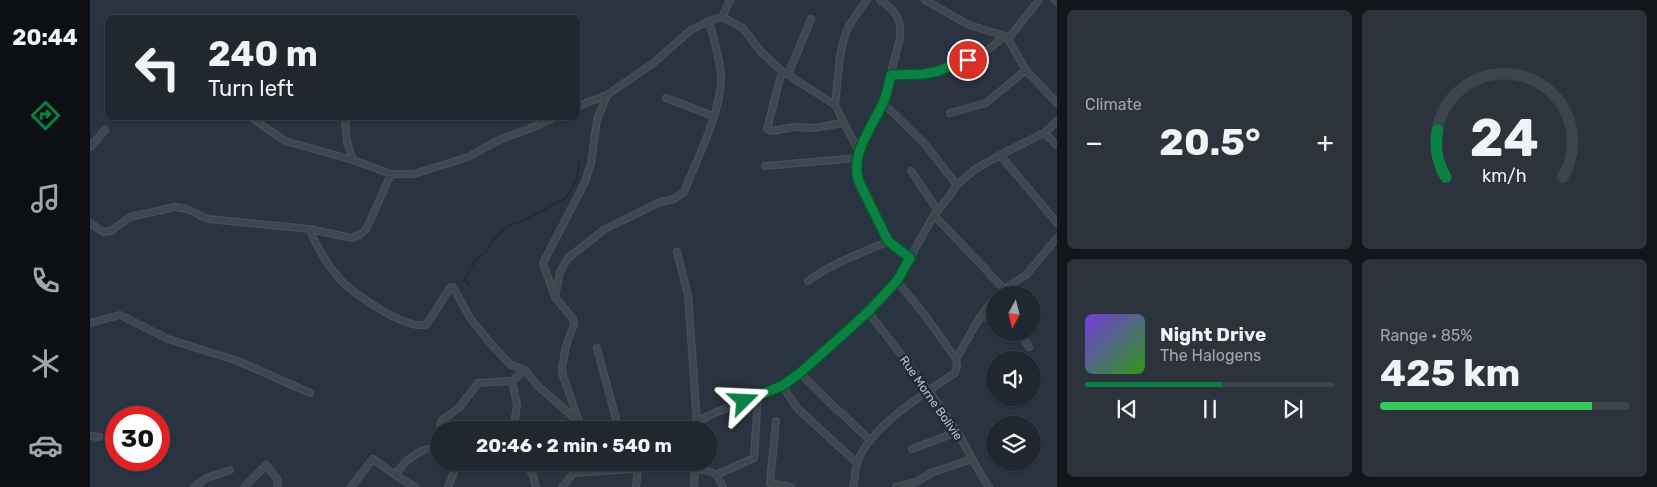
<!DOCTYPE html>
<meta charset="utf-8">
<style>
:root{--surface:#202730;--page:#2d333c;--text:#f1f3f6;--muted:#a2a5ab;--line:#3d444c;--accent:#0b8043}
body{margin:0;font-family:Rubik,sans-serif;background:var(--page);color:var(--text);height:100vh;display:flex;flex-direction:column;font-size:19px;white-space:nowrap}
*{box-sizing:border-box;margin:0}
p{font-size:16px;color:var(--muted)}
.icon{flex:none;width:28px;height:28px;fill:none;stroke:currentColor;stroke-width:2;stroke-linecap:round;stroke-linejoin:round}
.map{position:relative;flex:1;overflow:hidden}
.drawer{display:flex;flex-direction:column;gap:10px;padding:10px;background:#12151a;width:600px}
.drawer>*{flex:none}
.banner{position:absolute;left:15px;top:15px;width:475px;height:105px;border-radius:8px;box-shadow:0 1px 4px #0004,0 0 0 1px var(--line);background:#202730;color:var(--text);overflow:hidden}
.needle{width:32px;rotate:187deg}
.buttons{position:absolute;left:896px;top:286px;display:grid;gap:10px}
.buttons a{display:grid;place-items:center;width:55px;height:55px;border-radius:50%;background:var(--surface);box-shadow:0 1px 4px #0004,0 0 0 1px var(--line);font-size:25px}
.speed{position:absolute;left:15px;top:406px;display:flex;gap:10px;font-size:25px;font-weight:700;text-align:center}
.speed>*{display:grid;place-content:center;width:65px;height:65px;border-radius:50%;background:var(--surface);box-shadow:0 1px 4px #0004,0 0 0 1px var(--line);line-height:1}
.speed .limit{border:8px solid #d22;background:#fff;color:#111}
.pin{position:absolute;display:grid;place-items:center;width:42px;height:42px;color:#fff;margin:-21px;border:2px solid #fff;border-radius:50%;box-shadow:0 1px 5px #0007}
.me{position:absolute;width:55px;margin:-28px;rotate:69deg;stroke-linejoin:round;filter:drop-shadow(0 0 4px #0008)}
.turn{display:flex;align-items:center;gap:18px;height:105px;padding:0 20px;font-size:22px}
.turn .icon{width:65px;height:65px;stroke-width:2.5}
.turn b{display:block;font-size:35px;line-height:42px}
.big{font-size:38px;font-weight:700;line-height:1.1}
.drawer .card{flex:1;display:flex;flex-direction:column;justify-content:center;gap:8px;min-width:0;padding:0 18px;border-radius:8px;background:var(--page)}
.drawer .dial{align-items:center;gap:0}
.dial svg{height:130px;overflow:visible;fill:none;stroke:var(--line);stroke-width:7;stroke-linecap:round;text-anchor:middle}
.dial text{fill:var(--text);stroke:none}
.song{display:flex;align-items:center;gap:15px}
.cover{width:60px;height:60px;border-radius:8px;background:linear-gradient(135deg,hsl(260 70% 55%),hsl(110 70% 35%))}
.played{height:5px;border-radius:2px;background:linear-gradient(90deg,var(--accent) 55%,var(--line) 55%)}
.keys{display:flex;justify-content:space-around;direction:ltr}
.heat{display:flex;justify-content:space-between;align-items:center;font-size:28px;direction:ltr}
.charge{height:8px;border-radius:4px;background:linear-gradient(90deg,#34c759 85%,var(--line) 0)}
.drawer .tiles{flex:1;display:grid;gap:10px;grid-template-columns:repeat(2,1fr)}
.trip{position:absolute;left:340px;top:421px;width:288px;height:50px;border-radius:25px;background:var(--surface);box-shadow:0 1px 4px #0004,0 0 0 1px var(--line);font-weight:700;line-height:50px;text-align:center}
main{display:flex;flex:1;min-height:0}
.tab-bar{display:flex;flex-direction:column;width:90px;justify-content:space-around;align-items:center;background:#0d1013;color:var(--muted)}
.tab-bar .icon{width:35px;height:35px}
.tab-bar .active{color:var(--accent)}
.tab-bar b{font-size:22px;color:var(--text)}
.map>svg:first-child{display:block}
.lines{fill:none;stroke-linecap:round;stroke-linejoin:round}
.stream{stroke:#1d2b3d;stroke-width:2}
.minor-casing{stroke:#474f59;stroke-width:8}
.minor{stroke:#3e4650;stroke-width:5.5}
.route-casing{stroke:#07532c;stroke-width:12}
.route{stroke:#0b8043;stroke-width:9}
.labels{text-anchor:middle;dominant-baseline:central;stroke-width:5;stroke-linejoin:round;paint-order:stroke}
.street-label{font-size:12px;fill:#bac1ca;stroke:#222b35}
</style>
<main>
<nav class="tab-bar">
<b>20:44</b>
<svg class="icon active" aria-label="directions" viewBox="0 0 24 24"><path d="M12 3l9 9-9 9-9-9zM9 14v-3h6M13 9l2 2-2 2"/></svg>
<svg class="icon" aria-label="music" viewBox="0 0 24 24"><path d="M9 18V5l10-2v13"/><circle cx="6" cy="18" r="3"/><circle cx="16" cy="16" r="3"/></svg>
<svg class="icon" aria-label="phone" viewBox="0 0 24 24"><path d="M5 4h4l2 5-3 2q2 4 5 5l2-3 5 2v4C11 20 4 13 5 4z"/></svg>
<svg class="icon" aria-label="climate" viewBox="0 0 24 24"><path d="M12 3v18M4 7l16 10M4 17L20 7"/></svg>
<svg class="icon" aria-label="car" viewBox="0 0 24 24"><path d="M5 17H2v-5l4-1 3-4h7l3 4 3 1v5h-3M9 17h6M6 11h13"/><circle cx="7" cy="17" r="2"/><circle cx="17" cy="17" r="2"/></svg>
</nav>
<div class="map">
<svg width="967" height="487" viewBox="0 0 967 487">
<rect width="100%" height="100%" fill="#2a3440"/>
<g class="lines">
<path class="stream" d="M 379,284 L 375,280 L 385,260 L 397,251 L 403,240 L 420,225 L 432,221 L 476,198 L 487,179 L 489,161"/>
<defs>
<path id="minor" d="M 790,0 C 805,10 812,19 810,38 L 793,103 L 769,152 L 766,175 L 799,241 L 820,258
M 835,0 L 879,25 L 915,36 L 918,39 L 936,70 L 967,103
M 965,0 L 967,2
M 632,17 L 640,0
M 918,39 L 949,0
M 692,71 L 677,129 L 681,131 L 705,127 L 723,128 L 753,123
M 698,75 L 721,19
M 801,75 L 824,75 L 845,72 L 894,53 L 915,36
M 576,98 L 623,116
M 793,103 L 834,143 L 867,185
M 745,105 C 748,81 748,53 757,30 C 762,19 770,9 777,0
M 488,106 L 517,95 L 562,64 L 601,30 L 619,21 L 632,17 L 653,28 L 671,52 L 692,71 L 745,105 L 769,152
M 860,113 L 896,103 L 936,70
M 162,118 L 195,141 L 263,160 L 301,174 L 324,174 L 378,157 L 411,139 L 439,129 L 463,118
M 255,118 L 257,142 L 263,160
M 954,133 L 967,145
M 0,147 L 15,130
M 910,155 L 967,223
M 675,166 L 768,158
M 821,171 L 848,211
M 844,215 L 914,289
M 0,223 L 13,232 L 21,231 L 40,217 L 85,207 L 97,209 L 118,219 L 219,229 L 262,238 L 271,234 L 277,228 L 301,174
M 219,229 C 228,248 236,264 250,279 C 261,293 321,333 337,324 L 360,288 L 363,287 L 380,318 L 401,344 L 421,365 L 435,370 L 448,386 L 489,422
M 587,252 L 598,295 L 607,422
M 718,281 C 743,263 771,253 799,241
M 807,281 L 834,314 L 866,359
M 908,295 L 914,289 L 936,275 L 967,238
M 465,297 L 470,272 L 478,258 L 515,229 L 570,202 L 584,199 L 594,192 C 607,159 631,113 631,78 C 631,62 623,37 619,21
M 778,312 C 808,351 840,389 866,430 C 878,449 886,469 899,487
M 890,317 L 905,317
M 0,323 L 30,315 L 78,339 L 148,361 L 220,393
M 929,332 L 939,347
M 507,348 L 529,430
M 710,373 L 737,400 L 780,440
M 692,386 L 708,409 L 767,463
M 686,421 L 680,483 L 701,487
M 353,430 L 350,425 L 352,420 L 369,408 L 388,383 L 422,381
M 423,430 L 427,405 L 422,381 L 435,370
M 492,430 L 473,376 L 472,368 L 476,346 L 484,324 L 483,319 L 465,297 L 453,263 L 494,184 L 501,164 L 507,120 L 517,95
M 588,430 L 627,412 L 681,391 L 692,386 L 710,373 L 778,312 L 807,281 L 844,215 L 858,198 L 867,185 L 884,170 L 910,155 L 954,133 L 967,121
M 0,436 L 9,437
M 822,449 L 867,432
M 436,462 L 443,476 L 446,487
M 484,473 C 510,472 607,461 625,474 C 628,477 631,483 633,487
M 305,475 C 315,460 330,448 349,447
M 626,475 L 664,458 L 668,396
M 104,487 L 117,478 L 140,470
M 154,487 L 176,465 L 188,480 L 187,487
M 261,487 L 283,459 L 305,475 L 325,487
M 358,487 L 368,462
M 472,487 L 488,468 L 497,462
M 546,487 L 548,470
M 604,487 L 605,469
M 763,487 C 765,478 765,469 768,460 C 785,423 832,395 865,373 L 867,366 L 866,359 L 890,317 L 905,298
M 806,487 L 826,482 L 841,473 L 882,459"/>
</defs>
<use href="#minor" class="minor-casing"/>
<use href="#minor" class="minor"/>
</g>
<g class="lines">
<defs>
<path id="route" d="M 654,401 L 692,386 L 710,373 L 778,312 L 807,281 L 820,258 L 798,241 L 770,184 C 758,157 781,129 792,105 C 797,96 798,85 801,75 L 833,74 L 845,72 L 878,60"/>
</defs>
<use href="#route" class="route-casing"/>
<use href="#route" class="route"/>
</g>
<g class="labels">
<g class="street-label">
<text transform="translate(841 398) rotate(55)">Rue Morne Bolivie</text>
</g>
</g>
</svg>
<div class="buttons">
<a><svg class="needle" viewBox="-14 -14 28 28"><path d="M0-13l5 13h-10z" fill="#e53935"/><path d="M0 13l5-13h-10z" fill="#a2a5ab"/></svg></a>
<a><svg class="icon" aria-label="sound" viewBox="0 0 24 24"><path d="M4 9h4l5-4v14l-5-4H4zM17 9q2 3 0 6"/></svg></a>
<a><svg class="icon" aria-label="layers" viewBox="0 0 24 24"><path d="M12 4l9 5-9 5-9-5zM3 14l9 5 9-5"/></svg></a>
</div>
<div class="speed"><div class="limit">30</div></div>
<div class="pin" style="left:878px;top:60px;background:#d93025"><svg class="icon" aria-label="arrive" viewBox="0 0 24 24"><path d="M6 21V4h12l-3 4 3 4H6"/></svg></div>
<svg class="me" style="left:654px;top:401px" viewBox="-20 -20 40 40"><path d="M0-17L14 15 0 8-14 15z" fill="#0b8043" stroke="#fff" stroke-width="4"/></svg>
<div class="trip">20:46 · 2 min · 540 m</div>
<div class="banner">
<div class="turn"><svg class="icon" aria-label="left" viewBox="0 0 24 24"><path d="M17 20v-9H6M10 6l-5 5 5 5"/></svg><div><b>240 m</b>Turn left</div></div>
</div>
</div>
<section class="drawer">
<div class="tiles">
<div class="card"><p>Climate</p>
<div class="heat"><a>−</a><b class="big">20.5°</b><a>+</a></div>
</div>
<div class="card dial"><svg viewBox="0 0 100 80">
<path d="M14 69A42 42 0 1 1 86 69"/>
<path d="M14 69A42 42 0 0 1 9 40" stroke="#0b8043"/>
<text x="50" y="56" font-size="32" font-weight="700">24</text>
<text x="50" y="72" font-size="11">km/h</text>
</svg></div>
<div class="card">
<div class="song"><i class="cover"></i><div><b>Night Drive</b><p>The Halogens</p></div></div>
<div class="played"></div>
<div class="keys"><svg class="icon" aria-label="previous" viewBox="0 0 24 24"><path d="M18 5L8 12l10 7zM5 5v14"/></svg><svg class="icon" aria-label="pause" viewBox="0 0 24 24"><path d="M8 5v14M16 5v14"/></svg><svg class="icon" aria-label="next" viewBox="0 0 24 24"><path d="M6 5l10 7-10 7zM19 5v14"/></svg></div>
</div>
<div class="card"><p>Range · 85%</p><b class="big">425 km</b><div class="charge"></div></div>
</div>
</section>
</main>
